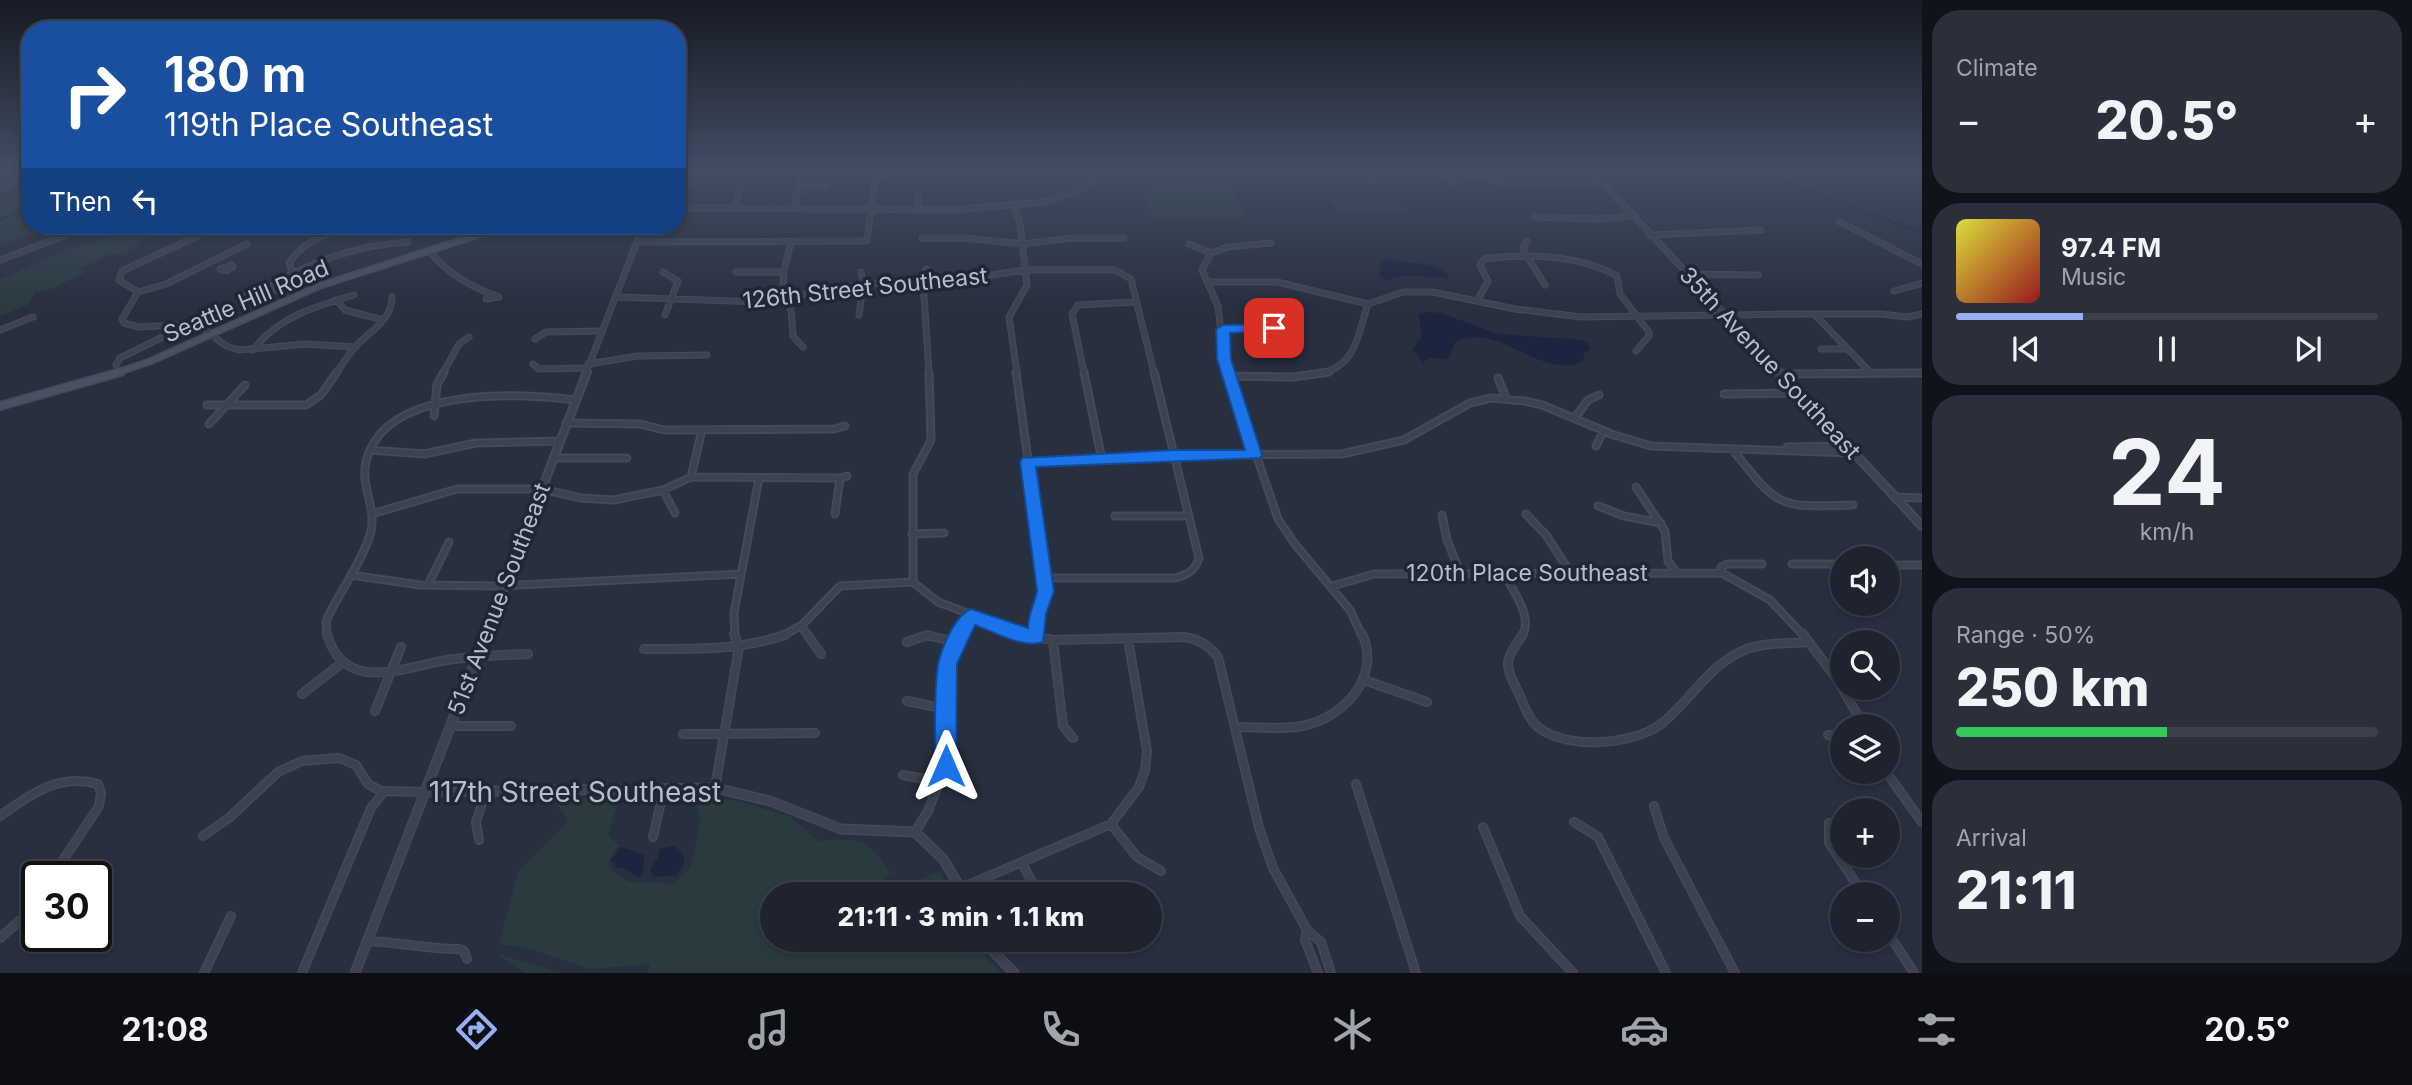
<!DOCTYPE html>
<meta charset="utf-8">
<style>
:root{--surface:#1e232f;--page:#2b2f3b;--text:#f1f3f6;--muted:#a1a4aa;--line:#3c404b;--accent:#97aff0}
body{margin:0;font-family:Inter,sans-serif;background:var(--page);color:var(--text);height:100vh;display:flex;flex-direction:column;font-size:26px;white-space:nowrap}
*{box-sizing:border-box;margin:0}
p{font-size:23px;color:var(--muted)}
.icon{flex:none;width:38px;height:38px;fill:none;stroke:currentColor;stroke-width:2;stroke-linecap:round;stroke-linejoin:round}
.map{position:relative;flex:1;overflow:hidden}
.panel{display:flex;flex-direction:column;gap:10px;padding:10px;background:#10131a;width:490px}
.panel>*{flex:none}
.hud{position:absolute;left:21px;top:21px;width:665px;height:214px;border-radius:28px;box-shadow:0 4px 10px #0003,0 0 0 2px var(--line);background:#1a4fa0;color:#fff;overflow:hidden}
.buttons{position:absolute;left:1830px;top:546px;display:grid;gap:14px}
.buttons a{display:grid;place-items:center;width:70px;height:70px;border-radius:50%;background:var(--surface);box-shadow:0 4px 10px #0003,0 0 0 2px var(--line);font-size:35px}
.speed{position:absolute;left:21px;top:861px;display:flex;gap:14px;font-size:35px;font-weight:700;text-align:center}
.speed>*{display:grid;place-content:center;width:91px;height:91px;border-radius:50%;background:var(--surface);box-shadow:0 4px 10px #0003,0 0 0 2px var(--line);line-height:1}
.speed .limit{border:4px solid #111;border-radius:10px;background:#fff;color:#111}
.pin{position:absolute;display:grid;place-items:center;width:60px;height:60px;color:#fff;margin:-30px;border-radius:14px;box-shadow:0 4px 10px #0006}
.me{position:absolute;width:77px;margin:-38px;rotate:0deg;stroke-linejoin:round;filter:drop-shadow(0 0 5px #0008)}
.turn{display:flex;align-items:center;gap:24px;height:147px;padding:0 28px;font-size:32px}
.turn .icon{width:91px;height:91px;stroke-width:2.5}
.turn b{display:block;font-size:49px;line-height:60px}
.then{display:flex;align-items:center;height:66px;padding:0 28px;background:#0003;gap:14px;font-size:26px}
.big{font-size:52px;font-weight:800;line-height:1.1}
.panel .card{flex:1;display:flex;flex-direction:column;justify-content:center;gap:10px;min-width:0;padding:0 24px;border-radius:28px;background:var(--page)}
.panel .dial{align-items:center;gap:0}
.dial b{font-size:91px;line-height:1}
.song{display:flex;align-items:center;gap:21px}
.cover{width:84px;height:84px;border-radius:10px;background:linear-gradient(135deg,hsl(60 70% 55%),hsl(0 70% 35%))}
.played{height:7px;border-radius:4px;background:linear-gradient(90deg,var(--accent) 30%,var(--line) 30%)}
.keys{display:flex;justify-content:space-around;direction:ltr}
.heat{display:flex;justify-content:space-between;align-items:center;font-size:38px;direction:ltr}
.charge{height:10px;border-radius:5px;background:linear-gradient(90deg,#34c759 50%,var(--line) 0)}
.trip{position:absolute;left:760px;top:882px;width:402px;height:70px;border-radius:35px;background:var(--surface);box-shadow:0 4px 10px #0003,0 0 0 2px var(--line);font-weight:800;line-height:70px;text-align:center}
.tab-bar{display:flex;height:112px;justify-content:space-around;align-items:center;background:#0c0e13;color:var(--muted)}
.tab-bar .icon{width:49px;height:49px}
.tab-bar .selected{color:var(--accent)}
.tab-bar b{font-size:32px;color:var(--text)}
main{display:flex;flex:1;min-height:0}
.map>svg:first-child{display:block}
.green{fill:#2a3b40}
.water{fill:#1b253d}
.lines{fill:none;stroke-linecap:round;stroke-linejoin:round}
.stream{stroke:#1b253d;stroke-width:2}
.minor-far2-casing{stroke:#454a58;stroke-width:7}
.minor-far1-casing{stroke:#454a58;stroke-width:9}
.minor-casing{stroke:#454a58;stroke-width:10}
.tertiary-far2-casing{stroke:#454a58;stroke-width:7}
.tertiary-far1-casing{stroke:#454a58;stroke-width:10}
.tertiary-casing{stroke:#454a58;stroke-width:11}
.secondary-far1-casing{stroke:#454a58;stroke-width:8}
.secondary-casing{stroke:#454a58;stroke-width:10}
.minor-far2{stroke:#3c424f;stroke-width:4.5}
.minor-far1{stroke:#3c424f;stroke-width:5}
.minor{stroke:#3c424f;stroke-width:7}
.tertiary-far2{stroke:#3c424f;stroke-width:4.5}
.tertiary-far1{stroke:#3c424f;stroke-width:6}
.tertiary{stroke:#3c424f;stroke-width:8}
.secondary-far1{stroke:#4a5062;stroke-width:5}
.secondary{stroke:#4a5062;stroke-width:7}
.route{fill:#1a73e8;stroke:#114b97;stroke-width:2}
.labels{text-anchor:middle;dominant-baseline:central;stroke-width:7;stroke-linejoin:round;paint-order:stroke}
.street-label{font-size:23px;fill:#b8bdca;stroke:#212634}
.near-street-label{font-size:28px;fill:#b8bdca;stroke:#212634}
</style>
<main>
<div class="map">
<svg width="1922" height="973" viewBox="0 0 1922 973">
<rect width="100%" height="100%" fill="#282f3f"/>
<path class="green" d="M 1224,181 L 1230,183 L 1244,217 L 1156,219 L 1152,217 L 1142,189 L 1161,182 Z
M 30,188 L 30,226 L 55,226 L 0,246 L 0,199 Z
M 1329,196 L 1394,196 L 1404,211 L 1337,211 Z
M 121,226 L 172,226 L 149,236 L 124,254 L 109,255 L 81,269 L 87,272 L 53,288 L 35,292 L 30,304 L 0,316 L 0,279 L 82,243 L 88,244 L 110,238 L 112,234 L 107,232 Z
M 698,797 L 738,801 L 791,817 L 818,841 C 862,839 865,835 890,873 L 883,882 L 886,892 L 939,872 L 953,894 L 772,894 L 772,940 L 979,940 L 987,958 L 1001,973 L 648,973 L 650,964 L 590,969 L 528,948 L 499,944 L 518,873 L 569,820 L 552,799 L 616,798 L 618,802 L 608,836 L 619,845 L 609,860 L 609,868 C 635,892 643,878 672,885 L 690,868 L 696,845 L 700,820 L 694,798 Z
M 495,953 L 562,973 L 524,973 Z"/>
<path class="water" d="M 1388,259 L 1435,266 L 1449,275 L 1448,278 L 1407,275 L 1385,280 L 1380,276 L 1381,260 Z
M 1429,312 L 1440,313 L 1499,334 L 1583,340 L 1588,343 L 1590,350 L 1585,352 L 1583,362 C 1537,380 1499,319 1455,343 L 1448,359 L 1428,358 L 1423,363 L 1413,349 L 1422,336 L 1419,314 Z
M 675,846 L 683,854 L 684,864 L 676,875 L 654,877 L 650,870 L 658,857 L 659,849 Z
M 621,847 L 644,854 L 643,872 L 639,878 L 622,867 L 618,869 L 611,859 Z"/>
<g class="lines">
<path class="stream" d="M 1750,169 L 1922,233
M 0,219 L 30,208"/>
<defs>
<path id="minor-far2" d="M 914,169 L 921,170
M 1005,169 L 1021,169
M 1200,169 L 1331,169
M 1364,169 L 1371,181
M 1433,169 L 1452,182
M 1451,169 L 1507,184 L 1602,183
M 1875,171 L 1922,171
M 677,183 L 690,183
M 800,185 L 826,187
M 0,190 L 30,178
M 918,194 L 919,210
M 1014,205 L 1020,224 L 1027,285 L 1009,317 L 1017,373
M 677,208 L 953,210 L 1044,202 L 1086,187 L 1092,181 L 1095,169
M 735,208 L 743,177
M 794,208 L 803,169
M 1535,217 L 1598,219 L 1634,216
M 1840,222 L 1922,264
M 219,226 L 122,271 L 119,280 L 138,292 L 122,319 L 124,323 L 139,327 L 198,324 L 226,346 L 239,350 L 306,344 L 355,347
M 1650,235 L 1761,230
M 922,238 L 965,238 L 1022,244 L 1072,238 L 1124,238
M 1527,241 L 1523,248 L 1525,253 L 1545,285
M 637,242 L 867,241 L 875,180 L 891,169
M 791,242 L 784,270 L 783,286 L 791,310 L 793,336 L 803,347
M 1189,244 L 1211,253 L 1202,270 L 1218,306 L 1224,359 L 1229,373
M 429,251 C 448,274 471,287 499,297 L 486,299 L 489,295
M 1211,253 L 1228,247 L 1271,243
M 0,260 L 90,226
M 232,265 L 233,267 L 226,271 L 220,269 Z
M 926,269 L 923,280 L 929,373
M 663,272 L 678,281 L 665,315
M 736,272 L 783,272
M 293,273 L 289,263 C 307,236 333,232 363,226
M 1687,274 L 1758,275
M 1208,282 L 1277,282 L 1368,304 L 1403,292 L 1433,292 L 1515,309 L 1581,317 L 1804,314 L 1881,314 L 1907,317 L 1922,314
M 1894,291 L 1922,283
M 138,292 L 166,284 L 247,244
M 242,297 L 272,288
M 616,297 L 761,302 L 863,284 L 965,279 L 1025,270 L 1115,270 L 1131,279 L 1154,373
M 291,298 L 272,288 L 273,285 C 310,261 364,244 408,242
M 336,300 L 345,310 L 383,320
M 1477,301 L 1488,281 L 1480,265 L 1484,259 C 1526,253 1579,255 1617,276 L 1620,294 L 1649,332 L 1649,336 L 1636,351
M 859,315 L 863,284 L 861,272
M 1815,315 L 1871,373
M 1223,329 L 1274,328
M 0,330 L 33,317
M 535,339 L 546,332 L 602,331
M 1821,349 L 1847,349
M 253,350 C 278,317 316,306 354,295
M 533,364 L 539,369 L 587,368
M 588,364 L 638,356 L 707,355
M 116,365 L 120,358 L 185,326
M 336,373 C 343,364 349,354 356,346 C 371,330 392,320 392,297
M 443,373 L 459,344 L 469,337
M 1084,373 L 1072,314 L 1078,305 L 1136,302
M 1323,373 C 1357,364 1358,333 1368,304
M 1854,373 L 1922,373"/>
<path id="minor-far1" d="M 929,372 L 931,440 L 913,474 L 913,582 L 938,602 L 1029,636
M 1016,372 L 1046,591 L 1044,602 L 1037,613 L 1036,636
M 1084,372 L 1102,460
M 1228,372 L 1278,519 L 1295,544 L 1350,610 L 1362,636
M 1779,374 L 1922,373
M 1230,376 L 1293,377 L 1329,372
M 1498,378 L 1506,398
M 1724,394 L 1797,393
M 207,405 L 306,405 L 321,395 L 337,372
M 434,416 L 437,385 L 444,372
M 1575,418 L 1588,400 L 1599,395
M 566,423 L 640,424 L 664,430 L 834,429 L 845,426
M 209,424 L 245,385
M 1596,446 L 1603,432
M 1787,447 L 1846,446
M 1732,449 C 1780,509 1777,507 1853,505
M 370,450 L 424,454 L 476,443 L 560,441
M 553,458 L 627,458
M 1028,462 L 1174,455 L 1342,454 L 1404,440 L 1470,403 L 1491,398 L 1524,401 L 1542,405 L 1614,435 L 1651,446 L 1853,453
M 691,477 L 702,430
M 1636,487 L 1665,531 L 1668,561 L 1676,572
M 663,490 L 675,513
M 1894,497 L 1922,498
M 1598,506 L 1624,516 L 1661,523
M 375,513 L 457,489 L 542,489 L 581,498 L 614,500 L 663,490 L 691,477 L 840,478
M 835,514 L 840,478 L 847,476
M 1526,514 L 1546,535 L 1570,572
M 1442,515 L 1447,540 L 1460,572
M 1115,516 L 1188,516
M 912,534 L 944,533
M 1792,564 L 1843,564
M 1888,565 L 1922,565
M 1504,573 C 1512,590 1534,617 1522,636
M 1722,573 L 1721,567 L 1727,564 L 1762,564
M 351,575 L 420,585 L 500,586 L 741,574
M 1044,578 L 1176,578 C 1188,574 1195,571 1199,558 L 1154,372
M 428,585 L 449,542
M 1333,586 L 1374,574 L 1722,573 L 1770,600 L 1804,636
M 801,626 L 808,636
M 327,636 L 326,621 C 339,592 360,566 370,535 C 378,509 360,487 366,462 C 384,386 516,393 575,400
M 735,636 L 734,613 L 759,478
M 782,636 L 802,625 L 840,586 L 913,582
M 925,636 L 930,636
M 959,636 L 971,616"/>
<path id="minor" d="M 327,634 C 344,695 404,667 447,660 C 474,656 501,655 528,654
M 807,634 L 821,654
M 1020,634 L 1053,640 L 1184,637 C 1199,639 1208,645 1218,657 L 1259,828 L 1273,868 L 1307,930 L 1321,942 L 1331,973
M 1523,634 C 1503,664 1504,663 1520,696 C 1524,706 1530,721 1539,728 C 1569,750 1633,745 1661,724 C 1689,702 1707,668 1740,652 C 1759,642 1786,644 1808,642
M 1803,634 L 1836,678 L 1864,726
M 1036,637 L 1036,634
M 1053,640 L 1063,726 L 1073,738
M 907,642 L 927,635 L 955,642
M 644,649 C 692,649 741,651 787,634
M 1364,680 L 1427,702
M 302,694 L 343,662
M 907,701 L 946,709
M 375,711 L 401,647
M 451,726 L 511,726
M 1236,727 C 1257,727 1281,730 1302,726 C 1343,719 1382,676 1362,634
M 683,734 L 815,733
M 1828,735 L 1843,737
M 1886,772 L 1922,822
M 903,775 L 941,782
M 1356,784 L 1416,973
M 715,788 L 739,647 L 734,634
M 1654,806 L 1664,838 L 1735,973
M 0,816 C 31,794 59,773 98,784 L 101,793 L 99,806 L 52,877
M 1574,822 L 1598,837 L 1666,973
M 1829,823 L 1829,843 L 1863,894
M 1111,824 L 1137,857 L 1161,871
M 1483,827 L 1520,916 L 1573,973
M 915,832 L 928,811 L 946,766 L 947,664 L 960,634
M 203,836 L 229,818 L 278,772 L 302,761 L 339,758 L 356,765 L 368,784 L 381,791 L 425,792
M 653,837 L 664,789
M 479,840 L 476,822 L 486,791
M 1022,863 L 1038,894
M 961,888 L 1111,824 L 1139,787 L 1145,770 L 1147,751 L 1128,639
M 1307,930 L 1305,940 L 1318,973
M 1888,933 L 1914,973
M 0,938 L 25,916 L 37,901
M 367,941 C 399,942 427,949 459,949 L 464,951 L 467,959
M 204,973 L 231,916
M 302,973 L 371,808 L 383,793"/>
<path id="tertiary-far2" d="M 1590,169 L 1780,373
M 586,373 L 643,226"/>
<path id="tertiary-far1" d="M 1779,372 L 1922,526
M 485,636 L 587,372"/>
<path id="tertiary" d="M 425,792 L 715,788 L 770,801 L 841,829 L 915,832 L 943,859 L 964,894
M 987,940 L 992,950 L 1014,973
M 355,973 L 486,634"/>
<path id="secondary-far1" d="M 116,373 L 151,361 L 319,286 L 506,226"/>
<path id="secondary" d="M 0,406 L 121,372"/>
</defs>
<use href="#minor-far2" class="minor-far2-casing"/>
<use href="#minor-far1" class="minor-far1-casing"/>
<use href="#minor" class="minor-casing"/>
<use href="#tertiary-far2" class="tertiary-far2-casing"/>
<use href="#tertiary-far1" class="tertiary-far1-casing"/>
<use href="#tertiary" class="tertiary-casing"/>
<use href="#secondary-far1" class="secondary-far1-casing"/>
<use href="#secondary" class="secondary-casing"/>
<use href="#minor-far2" class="minor-far2"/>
<use href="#minor-far1" class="minor-far1"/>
<use href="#minor" class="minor"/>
<use href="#tertiary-far2" class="tertiary-far2"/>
<use href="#tertiary-far1" class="tertiary-far1"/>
<use href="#tertiary" class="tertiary"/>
<use href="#secondary-far1" class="secondary-far1"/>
<use href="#secondary" class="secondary"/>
</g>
<linearGradient id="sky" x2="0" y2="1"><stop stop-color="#161a23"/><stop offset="0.55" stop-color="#424d63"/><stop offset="1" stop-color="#424d63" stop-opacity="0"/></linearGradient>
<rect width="1922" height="306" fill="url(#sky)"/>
<path class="route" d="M 1274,324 L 1279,325 L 1279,331 L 1230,333 L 1231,359 L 1262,455 L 1260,458 L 1036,467 L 1054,591 L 1046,614 L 1043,642 C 1023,649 994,632 975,625 L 957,664 L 956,766 L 953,772 L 946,775 L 938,772 L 935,766 C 936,733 933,697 938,665 C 941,649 955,615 971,609 L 1028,628 C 1028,614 1034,605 1037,591 L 1020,462 L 1022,458 L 1174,450 L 1245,450 L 1217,359 L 1216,329 L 1223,325 Z"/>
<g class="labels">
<g class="street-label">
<text transform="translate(865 288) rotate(-6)">126th Street Southeast</text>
<text transform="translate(246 301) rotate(-23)">Seattle Hill Road</text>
<text transform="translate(1770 363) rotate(47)">35th Avenue Southeast</text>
<text x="1527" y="573">120th Place Southeast</text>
<text transform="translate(499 599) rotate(-69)">51st Avenue Southeast</text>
</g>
<g class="near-street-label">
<text x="575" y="792">117th Street Southeast</text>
</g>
</g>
</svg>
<div class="buttons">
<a><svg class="icon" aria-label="sound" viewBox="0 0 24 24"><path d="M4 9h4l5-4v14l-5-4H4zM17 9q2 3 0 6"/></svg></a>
<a><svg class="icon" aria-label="search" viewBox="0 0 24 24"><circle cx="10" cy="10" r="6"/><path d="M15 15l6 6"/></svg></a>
<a><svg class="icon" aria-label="layers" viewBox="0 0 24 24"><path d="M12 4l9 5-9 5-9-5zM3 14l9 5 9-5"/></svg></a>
<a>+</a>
<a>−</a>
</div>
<div class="speed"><div class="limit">30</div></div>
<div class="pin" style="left:1274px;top:328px;background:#d93025"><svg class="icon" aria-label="arrive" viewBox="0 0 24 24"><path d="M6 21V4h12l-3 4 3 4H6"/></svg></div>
<svg class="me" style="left:946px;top:766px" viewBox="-20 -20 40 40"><path d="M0-17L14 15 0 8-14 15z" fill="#1a73e8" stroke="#fff" stroke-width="4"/></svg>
<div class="trip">21:11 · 3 min · 1.1 km</div>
<div class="hud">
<div class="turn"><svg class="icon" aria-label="right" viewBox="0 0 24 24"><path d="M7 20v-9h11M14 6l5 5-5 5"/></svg><div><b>180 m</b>119th Place Southeast</div></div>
<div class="then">Then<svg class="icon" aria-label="left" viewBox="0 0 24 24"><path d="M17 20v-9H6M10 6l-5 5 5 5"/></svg></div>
</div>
</div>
<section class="panel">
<div class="card"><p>Climate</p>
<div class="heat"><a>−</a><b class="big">20.5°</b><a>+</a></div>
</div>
<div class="card">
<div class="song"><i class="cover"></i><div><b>97.4 FM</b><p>Music</p></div></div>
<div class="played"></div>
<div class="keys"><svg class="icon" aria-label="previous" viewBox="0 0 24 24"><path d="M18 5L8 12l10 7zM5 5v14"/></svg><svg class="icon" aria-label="pause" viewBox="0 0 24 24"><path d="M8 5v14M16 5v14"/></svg><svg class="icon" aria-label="next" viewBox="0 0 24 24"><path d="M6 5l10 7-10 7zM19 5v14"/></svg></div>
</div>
<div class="card dial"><b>24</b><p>km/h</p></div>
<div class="card"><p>Range · 50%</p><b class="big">250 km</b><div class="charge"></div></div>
<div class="card"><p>Arrival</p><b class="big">21:11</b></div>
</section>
</main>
<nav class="tab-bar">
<b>21:08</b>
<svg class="icon selected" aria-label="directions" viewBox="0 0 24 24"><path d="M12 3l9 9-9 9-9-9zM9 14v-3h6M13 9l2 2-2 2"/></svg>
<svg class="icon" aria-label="music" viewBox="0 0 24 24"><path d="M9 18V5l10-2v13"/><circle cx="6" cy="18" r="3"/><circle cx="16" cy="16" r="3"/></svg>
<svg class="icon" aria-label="phone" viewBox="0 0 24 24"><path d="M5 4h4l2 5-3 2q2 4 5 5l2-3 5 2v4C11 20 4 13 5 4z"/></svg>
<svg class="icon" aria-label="climate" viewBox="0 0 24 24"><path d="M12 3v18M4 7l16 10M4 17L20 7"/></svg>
<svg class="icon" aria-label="car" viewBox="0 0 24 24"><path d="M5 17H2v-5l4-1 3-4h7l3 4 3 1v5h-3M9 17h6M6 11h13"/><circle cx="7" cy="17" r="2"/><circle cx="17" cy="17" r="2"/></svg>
<svg class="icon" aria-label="filters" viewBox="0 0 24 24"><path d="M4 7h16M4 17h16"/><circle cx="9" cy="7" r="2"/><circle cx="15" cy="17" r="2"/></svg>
<b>20.5°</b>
</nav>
